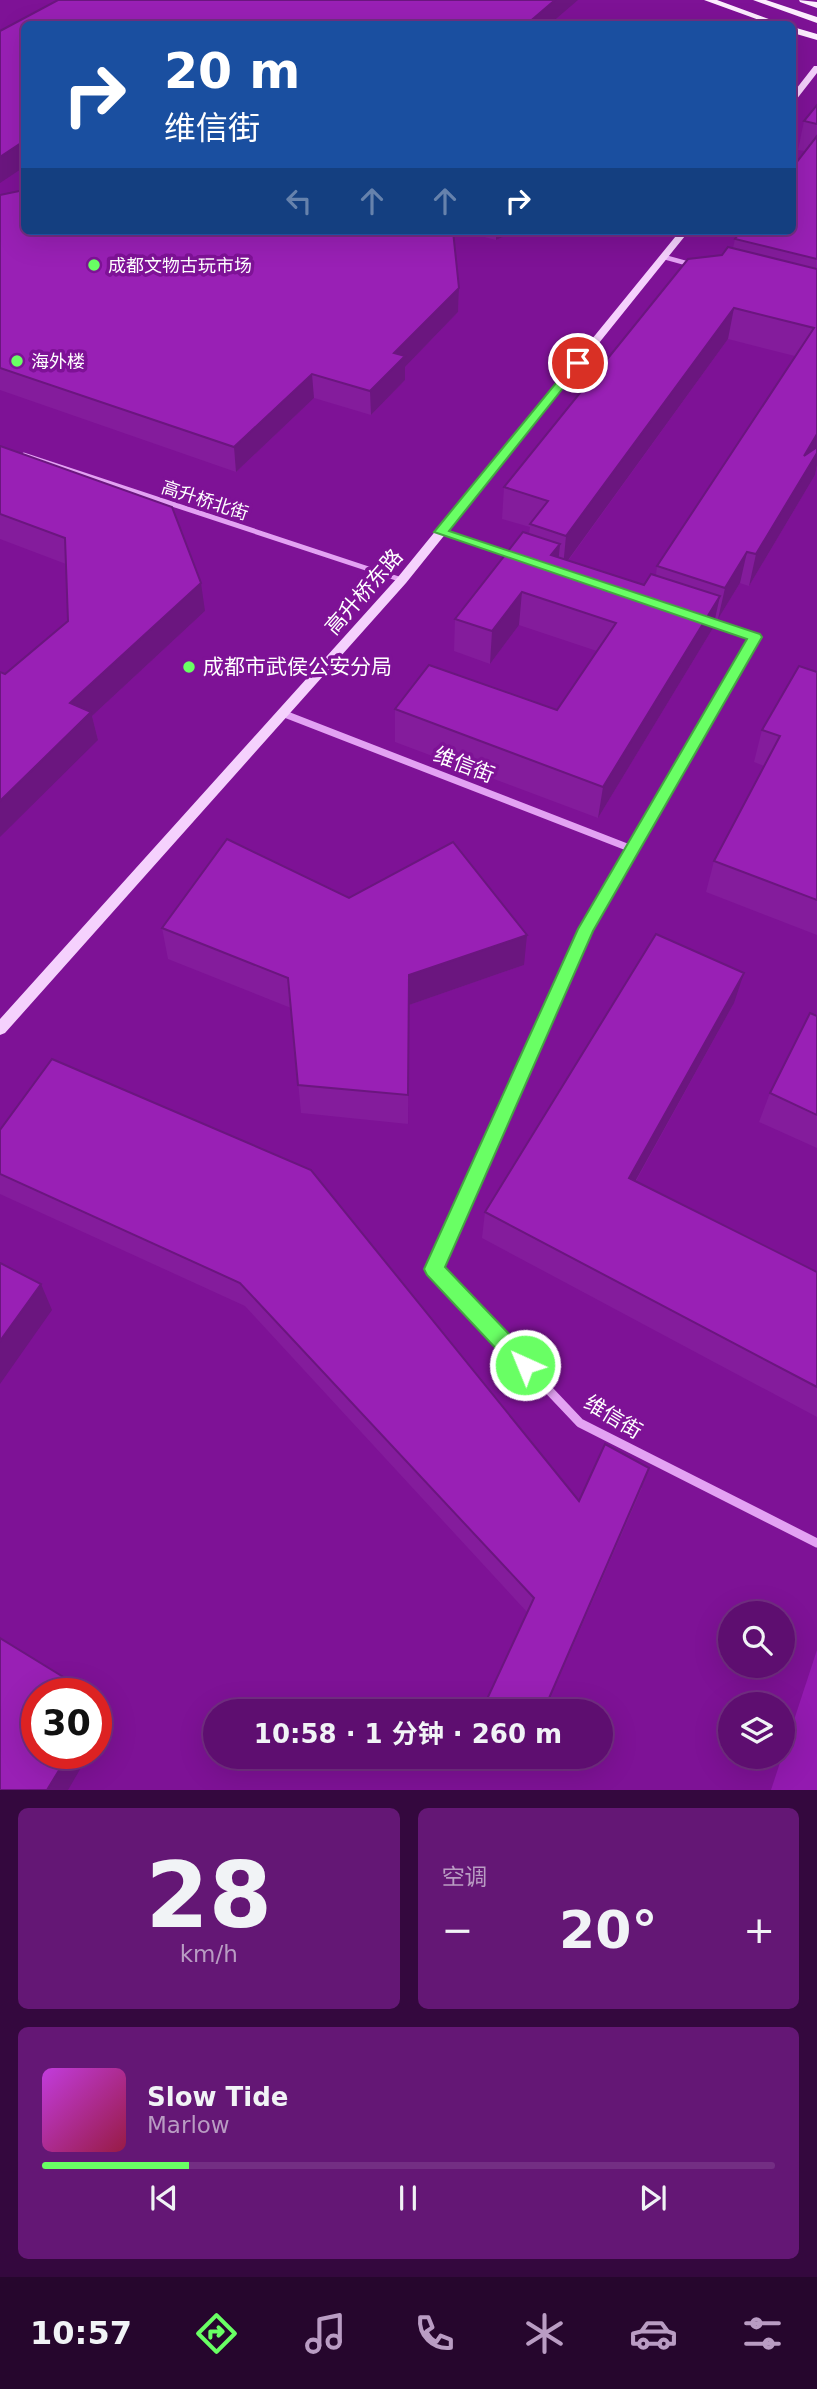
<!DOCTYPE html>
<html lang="zh">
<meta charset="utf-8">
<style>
:root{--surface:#5e0e70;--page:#641775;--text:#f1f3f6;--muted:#b99cc3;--line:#732e83;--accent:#69ff64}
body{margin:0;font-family:"DejaVu Sans","Noto Sans SC",sans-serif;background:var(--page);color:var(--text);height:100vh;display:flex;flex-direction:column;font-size:26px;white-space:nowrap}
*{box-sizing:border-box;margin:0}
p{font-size:23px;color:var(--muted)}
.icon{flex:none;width:38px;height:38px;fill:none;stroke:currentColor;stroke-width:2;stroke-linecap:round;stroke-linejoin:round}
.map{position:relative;height:1790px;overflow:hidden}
.panel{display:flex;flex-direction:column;gap:18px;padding:18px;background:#34083e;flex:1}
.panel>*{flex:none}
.banner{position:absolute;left:21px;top:21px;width:775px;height:214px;border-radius:10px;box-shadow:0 7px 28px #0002,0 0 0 2px var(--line);background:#1a4fa0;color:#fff;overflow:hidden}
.tools{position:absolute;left:718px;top:1601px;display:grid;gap:14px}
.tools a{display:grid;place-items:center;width:77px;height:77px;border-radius:50%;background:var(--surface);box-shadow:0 7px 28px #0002,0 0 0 2px var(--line);font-size:35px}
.speed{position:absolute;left:21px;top:1678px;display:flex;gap:14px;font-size:35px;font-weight:700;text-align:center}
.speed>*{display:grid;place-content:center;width:91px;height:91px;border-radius:50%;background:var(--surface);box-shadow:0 7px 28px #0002,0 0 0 2px var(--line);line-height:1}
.speed .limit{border:10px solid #d22;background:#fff;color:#111}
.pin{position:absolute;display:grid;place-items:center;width:60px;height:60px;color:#fff;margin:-30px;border:4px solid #fff;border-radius:50%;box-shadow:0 2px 7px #0007}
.me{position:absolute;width:77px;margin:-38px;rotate:316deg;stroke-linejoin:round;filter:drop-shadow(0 0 5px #0008)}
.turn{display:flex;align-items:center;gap:24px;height:147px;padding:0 28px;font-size:32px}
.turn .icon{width:91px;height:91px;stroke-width:2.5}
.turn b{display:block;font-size:49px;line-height:60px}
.lanes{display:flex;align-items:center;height:66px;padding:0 28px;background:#0003;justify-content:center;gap:35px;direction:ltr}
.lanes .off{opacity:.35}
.big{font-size:52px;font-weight:700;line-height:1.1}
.panel .card{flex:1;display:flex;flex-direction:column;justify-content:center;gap:10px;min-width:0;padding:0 24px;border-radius:10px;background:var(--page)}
.panel .dial{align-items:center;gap:0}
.dial b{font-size:91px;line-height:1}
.song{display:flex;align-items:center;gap:21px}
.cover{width:84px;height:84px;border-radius:10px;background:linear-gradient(135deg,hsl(290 70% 55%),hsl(340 70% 35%))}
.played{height:7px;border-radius:4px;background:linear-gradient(90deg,var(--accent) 20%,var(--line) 20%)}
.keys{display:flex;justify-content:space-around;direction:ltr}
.heat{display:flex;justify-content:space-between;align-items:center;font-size:38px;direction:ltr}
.panel .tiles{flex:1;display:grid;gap:18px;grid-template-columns:1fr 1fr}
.card:last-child{grid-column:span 2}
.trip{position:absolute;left:203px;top:1699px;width:410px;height:70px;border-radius:35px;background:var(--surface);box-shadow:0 7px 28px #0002,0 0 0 2px var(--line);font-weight:700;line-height:70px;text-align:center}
.menu{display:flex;height:112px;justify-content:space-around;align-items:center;background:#26062d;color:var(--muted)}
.menu .icon{width:49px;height:49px}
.menu .current{color:var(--accent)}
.menu b{font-size:32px;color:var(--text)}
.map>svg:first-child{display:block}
.green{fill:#931ab0}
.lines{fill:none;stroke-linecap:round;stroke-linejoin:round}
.street-far3{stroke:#e3a2f3;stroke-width:4.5}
.street-far2{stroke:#e3a2f3;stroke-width:5}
.street-far1{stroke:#e3a2f3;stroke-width:7}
.street{stroke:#e3a2f3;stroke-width:9}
.secondary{fill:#f5d1fd;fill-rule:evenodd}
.primary{fill:#fdeeff;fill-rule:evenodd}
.wall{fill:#841c9c;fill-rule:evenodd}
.shaded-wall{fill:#6b167f}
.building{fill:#9920b5;stroke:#6b167f;stroke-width:2}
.route{fill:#69ff64;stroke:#44a641;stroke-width:2}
.poi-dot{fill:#69ff64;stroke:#7e1296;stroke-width:2.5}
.labels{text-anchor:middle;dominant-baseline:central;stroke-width:7;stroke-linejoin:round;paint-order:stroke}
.far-poi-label{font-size:18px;fill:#fff;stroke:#7e1296;text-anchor:start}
.far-street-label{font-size:18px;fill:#fff;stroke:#7e1296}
.street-label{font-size:21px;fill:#fff;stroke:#7e1296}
.poi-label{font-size:21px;fill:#fff;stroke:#7e1296;text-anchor:start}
</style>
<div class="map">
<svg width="817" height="1791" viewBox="0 0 817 1791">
<rect width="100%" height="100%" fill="#7e1296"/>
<path class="green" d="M 817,1650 L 817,1790 L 771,1790 Z"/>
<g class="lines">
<path class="street-far3" d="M 664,257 L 693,265"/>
<path class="street-far2" d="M 24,455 L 402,580
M 441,532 L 513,556
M 707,621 L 755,637 L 742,660"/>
<path class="street-far1" d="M 282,713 L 632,849
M 487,1150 L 586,929 L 743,658"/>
<path class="street" d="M 488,1148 L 434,1269 L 580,1423 L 817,1543"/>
<path class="secondary" d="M 814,66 L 817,66 L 817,73 L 796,100 L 793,100 L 793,93 Z
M 680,231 L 689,231 L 406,583 L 5,1033 L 0,1035 L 0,1019 L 398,577 Z"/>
<path class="primary" d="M 704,0 L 717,0 L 782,24 L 770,24 Z
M 753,0 L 766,0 L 817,17 L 817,23 Z
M 799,0 L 817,2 L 817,8 L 800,2 Z
M 793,27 L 817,34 L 817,40 L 793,33 Z"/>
</g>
<path class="wall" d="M 817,105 L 817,465 L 815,475 L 749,586 L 740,583 L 718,619 L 715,618 L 713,628 L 598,818 L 395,742 L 395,709 L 557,710 L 597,651 L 519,625 L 490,664 L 454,651 L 455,619 L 529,534 L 530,527 L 502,519 L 504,487 L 722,255 L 733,248 L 735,239 L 805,151 L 798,150 L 804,121 ZM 728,339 L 795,356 L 657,566 L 656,575 L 644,585 L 568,561 Z
M 0,195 L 459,288 L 458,312 L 405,367 L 405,380 L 371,415 L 314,398 L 236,472 L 0,390 Z
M 461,231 L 516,231 L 496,240 Z
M 0,446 L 205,611 L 92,716 L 98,740 L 5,674 L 68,621 L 66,564 L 0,539 Z
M 817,672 L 817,935 L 706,892 L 714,861 L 764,766 L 754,762 L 762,730 Z
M 349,898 L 524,965 L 409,1005 L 408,1124 L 301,1113 L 291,1008 L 168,959 L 162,928 Z
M 734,1003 L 636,1181 L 817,1272 L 817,1417 L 482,1238 L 485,1212 Z
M 817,1016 L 817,1148 L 759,1122 L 770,1093 Z
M 0,1130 L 579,1501 L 642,1488 L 544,1712 L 481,1712 L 527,1612 L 245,1306 L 0,1194 Z
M 512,1757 L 524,1757 L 521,1762 Z"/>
<path class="shaded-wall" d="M 555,0 L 578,0 L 550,24 L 527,24 Z
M 24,141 L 24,167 L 0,183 L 0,157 Z
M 496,231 L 516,231 L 496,240 Z
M 459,288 L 458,312 L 405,367 L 405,380 L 371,415 L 370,391 L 394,353 Z
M 734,308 L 728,339 L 563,567 L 566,536 Z
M 312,374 L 314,398 L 236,472 L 234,447 Z
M 817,434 L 817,465 L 815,475 L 749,586 L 756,554 L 804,456 Z
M 560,544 L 557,576 L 551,555 Z
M 747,552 L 740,583 L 718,619 L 725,588 Z
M 201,583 L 205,611 L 92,716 L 98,740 L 0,837 L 0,801 L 70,703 Z
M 522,592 L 519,625 L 490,664 L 492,631 Z
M 720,596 L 713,628 L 598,818 L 603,787 Z
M 527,935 L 524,965 L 409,1005 L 408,1124 L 409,975 Z
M 744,973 L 734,1003 L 622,1205 L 629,1178 Z
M 41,1284 L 52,1310 L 0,1384 L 0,1341 Z
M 649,1468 L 544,1712 L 543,1712 Z
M 100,1700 L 112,1714 L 96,1741 L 96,1707 Z
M 69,1754 L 89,1754 L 68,1790 L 47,1790 Z"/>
<path class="building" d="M 58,0 L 555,0 L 527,24 L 24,24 L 24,141 L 0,157 L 0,31 Z
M 817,105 L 817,124 L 804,121 Z
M 817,136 L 817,259 L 735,239 L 741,231 L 793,231 L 793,167 Z
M 24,190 L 24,231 L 453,231 L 459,288 L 394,353 L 405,356 L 370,391 L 312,374 L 234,447 L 0,368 L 0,195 Z
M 728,247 L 817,269 L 817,434 L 804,456 L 817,447 L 817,453 L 756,554 L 747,552 L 725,588 L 657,566 L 814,328 L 734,308 L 566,536 L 530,524 L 548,501 L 504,487 L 688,259 L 722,255 Z
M 0,446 L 172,507 L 201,583 L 70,703 L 91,712 L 0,801 L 0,672 L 5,674 L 68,621 L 65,538 L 0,514 Z
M 523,532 L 560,544 L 551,555 L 644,585 L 651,574 L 720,596 L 603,787 L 395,709 L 429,665 L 557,710 L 616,623 L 522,592 L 492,631 L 455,619 Z
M 799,666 L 817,672 L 817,900 L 714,861 L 780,736 L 762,730 Z
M 227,839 L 349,898 L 453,842 L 527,935 L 409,975 L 408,1095 L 298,1085 L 288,978 L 162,928 Z
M 656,934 L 744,973 L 629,1178 L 817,1272 L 817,1387 L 485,1212 Z
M 810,1013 L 817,1016 L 817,1115 L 770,1093 Z
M 52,1059 L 311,1170 L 579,1501 L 605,1444 L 649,1468 L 543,1712 L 481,1712 L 534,1598 L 240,1283 L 0,1174 L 0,1130 Z
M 0,1263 L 41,1284 L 0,1341 Z
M 0,1638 L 91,1694 L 37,1694 L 37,1754 L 69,1754 L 47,1790 L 0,1790 Z
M 96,1698 L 100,1700 L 96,1707 Z"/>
<path class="route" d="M 574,361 L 583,363 L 449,531 L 760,634 L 762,637 L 593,931 L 445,1267 L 532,1358 L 535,1365 L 532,1372 L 525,1375 L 518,1372 L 427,1275 L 424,1269 L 578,929 L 747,639 L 434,532 Z"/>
<g class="poi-dot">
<circle cx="94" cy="265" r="7"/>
<circle cx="17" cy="361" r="7"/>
<circle cx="189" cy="667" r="7"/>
</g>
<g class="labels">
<g class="far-poi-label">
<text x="108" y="265">成都文物古玩市场</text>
<text x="31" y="361">海外楼</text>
</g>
<g class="far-street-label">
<text transform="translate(205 500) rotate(18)">高升桥北街</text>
</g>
<g class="street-label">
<text transform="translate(364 592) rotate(-49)">高升桥东路</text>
<text transform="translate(464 765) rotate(21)">维信街</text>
<text transform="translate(613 1417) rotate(31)">维信街</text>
</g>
<g class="poi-label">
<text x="203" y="667">成都市武侯公安分局</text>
</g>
</g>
</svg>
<div class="tools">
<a><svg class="icon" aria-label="search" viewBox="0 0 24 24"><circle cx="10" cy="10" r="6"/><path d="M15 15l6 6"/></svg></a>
<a><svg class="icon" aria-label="layers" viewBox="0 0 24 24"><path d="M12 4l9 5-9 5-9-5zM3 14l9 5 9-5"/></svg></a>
</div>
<div class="speed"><div class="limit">30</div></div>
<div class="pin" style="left:578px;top:363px;background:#d93025"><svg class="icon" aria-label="arrive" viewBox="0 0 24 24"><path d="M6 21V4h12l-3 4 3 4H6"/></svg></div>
<svg class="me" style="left:525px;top:1365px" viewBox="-20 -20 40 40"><circle r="17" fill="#69ff64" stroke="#fff" stroke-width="3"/><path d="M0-11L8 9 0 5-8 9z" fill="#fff"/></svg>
<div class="trip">10:58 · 1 分钟 · 260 m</div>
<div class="banner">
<div class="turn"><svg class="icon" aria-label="right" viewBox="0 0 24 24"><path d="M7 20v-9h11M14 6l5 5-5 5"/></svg><div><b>20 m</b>维信街</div></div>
<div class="lanes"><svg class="icon off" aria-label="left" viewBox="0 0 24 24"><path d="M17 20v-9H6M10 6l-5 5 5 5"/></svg><svg class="icon off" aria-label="ahead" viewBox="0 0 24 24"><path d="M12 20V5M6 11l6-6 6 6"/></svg><svg class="icon off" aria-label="ahead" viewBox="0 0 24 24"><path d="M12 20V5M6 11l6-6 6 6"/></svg><svg class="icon" aria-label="right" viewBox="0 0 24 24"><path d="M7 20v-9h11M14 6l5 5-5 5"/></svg></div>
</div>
</div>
<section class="panel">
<div class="tiles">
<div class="card dial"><b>28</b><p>km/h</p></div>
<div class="card"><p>空调</p>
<div class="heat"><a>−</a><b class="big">20°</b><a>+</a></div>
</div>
<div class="card">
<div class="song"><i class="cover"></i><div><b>Slow Tide</b><p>Marlow</p></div></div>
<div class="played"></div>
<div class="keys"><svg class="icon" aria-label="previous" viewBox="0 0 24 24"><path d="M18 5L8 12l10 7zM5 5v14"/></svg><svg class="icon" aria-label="pause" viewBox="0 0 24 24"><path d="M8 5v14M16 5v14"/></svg><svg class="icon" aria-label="next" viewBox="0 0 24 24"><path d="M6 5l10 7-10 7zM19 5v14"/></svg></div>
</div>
</div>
</section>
<nav class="menu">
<b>10:57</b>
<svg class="icon current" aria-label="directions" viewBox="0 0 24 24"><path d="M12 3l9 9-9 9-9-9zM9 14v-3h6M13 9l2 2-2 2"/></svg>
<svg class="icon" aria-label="music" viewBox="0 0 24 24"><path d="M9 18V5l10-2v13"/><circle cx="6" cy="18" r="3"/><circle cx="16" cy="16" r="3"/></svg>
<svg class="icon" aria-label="phone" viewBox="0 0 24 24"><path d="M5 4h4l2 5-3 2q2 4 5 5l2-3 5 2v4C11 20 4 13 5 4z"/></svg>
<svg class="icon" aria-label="climate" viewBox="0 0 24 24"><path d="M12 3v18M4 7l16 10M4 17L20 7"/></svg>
<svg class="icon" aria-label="car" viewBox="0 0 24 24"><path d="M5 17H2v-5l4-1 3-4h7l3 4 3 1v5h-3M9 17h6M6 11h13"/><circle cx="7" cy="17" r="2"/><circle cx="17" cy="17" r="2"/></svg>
<svg class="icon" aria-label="filters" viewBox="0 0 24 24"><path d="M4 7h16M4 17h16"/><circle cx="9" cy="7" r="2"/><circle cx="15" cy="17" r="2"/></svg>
</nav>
